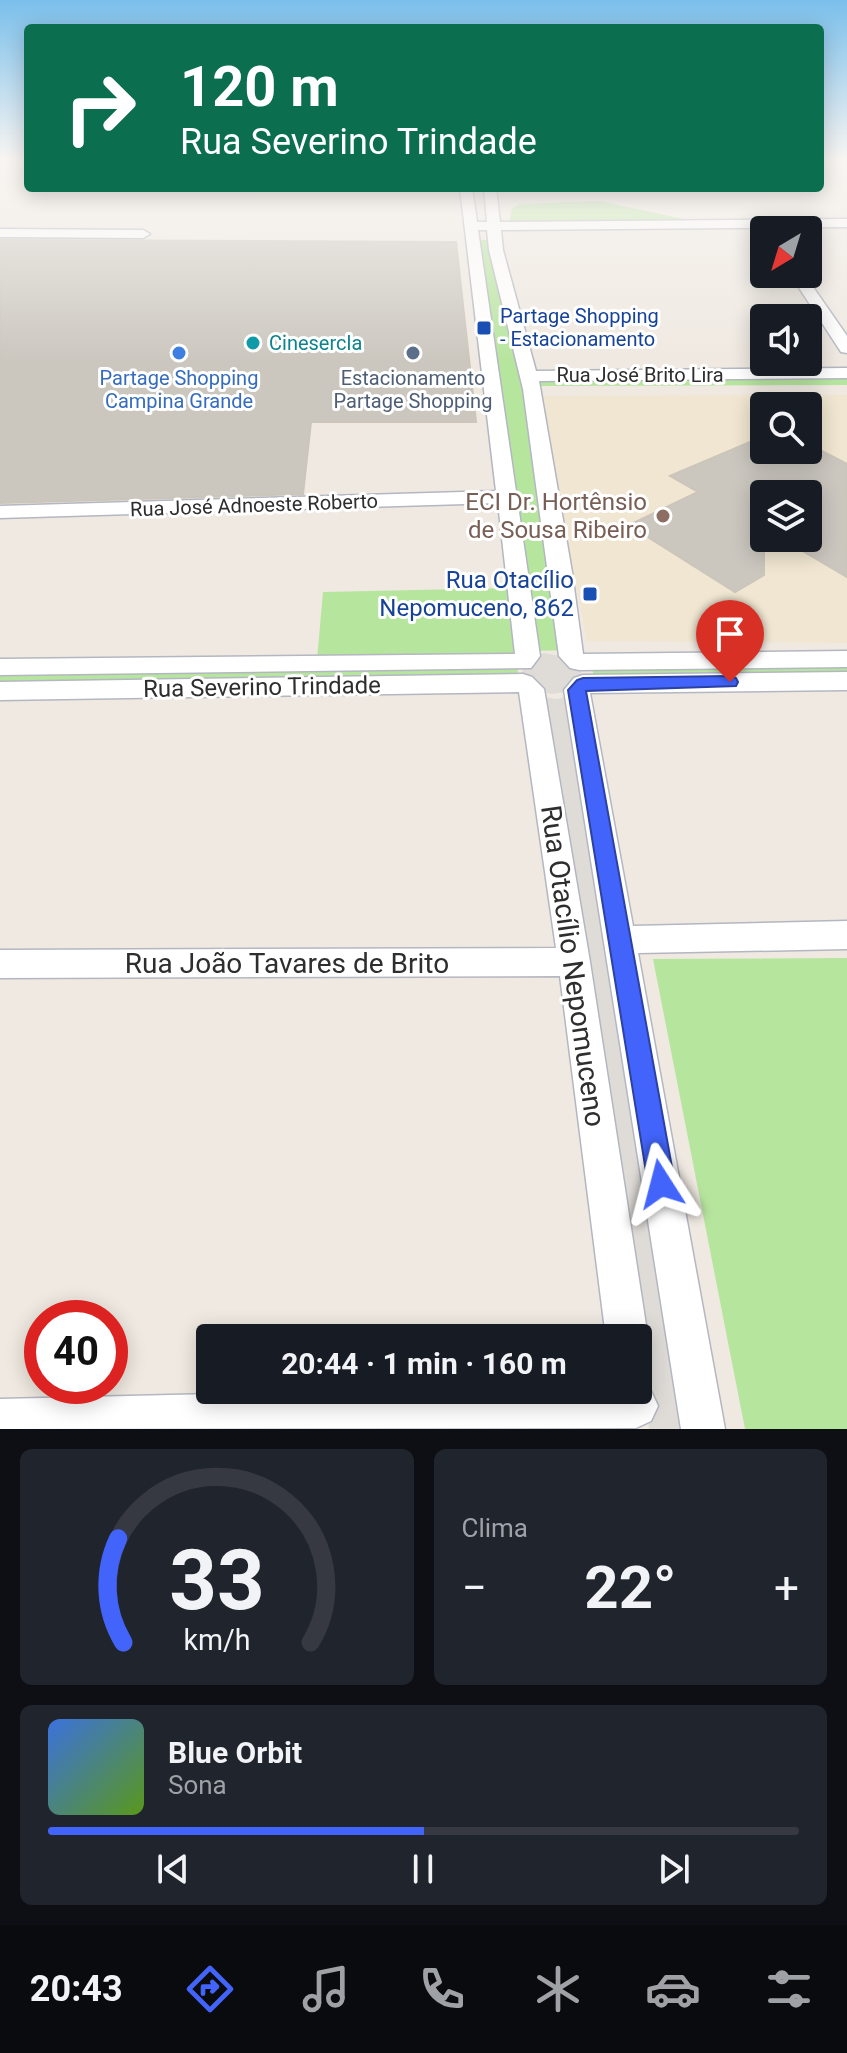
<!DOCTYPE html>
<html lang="pt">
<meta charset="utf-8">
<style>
:root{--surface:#171b24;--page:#20242c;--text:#f1f3f6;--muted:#9ea1a6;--line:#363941;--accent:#4264fb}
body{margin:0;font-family:Roboto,sans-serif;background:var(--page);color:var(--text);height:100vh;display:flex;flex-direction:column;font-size:30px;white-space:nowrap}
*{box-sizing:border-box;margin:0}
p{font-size:26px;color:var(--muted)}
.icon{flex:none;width:44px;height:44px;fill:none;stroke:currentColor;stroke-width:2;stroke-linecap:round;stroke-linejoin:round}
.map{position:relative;height:1429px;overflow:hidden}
.side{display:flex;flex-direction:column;gap:20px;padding:20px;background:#0d0f14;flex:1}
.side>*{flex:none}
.banner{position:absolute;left:24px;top:24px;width:800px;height:168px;border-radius:8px;box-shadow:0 4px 20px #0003;background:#0b6e4f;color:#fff;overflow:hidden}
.needle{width:52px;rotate:218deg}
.fabs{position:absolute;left:750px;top:216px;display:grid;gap:16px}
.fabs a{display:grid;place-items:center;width:72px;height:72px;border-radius:8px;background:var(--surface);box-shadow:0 4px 20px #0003;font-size:40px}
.speed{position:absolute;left:24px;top:1300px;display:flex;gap:16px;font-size:40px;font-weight:700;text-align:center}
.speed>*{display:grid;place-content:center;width:104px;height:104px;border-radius:50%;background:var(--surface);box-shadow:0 4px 20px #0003;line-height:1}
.speed .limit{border:12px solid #d22;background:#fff;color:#111}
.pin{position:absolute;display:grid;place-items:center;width:68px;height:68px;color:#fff;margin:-82px -34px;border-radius:50% 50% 50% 0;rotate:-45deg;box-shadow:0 0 8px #0007}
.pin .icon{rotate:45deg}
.me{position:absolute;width:88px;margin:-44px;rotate:351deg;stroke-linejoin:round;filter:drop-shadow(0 0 6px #0008)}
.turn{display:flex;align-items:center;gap:28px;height:168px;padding:0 24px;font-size:36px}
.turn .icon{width:104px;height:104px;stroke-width:2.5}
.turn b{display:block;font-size:56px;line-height:68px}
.big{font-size:60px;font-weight:700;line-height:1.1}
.side .widget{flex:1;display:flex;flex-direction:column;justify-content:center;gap:12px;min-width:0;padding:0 28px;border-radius:12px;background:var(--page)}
.side .dial{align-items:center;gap:0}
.dial svg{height:208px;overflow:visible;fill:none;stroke:var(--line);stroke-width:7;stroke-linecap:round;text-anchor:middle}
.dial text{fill:var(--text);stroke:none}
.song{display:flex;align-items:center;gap:24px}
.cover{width:96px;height:96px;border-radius:12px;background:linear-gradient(135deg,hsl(220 70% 55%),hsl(90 70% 35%))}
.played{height:8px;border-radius:4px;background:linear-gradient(90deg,var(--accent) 50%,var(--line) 50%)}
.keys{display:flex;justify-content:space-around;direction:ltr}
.heat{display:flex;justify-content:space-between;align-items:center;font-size:44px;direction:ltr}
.side .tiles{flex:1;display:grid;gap:20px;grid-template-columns:1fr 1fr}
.widget:last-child{grid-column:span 2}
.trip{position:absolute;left:196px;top:1324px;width:456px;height:80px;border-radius:8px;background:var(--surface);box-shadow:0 4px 20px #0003;font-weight:700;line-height:80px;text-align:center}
.tab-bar{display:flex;height:128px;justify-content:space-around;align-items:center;background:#090b0e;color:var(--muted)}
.tab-bar .icon{width:56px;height:56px}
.tab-bar .selected{color:var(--accent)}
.tab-bar b{font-size:36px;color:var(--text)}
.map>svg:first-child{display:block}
.education{fill:#f0e6d1;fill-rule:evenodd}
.green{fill:#b6e59e}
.plaza{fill:#dfdcd8}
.building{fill:#cbc7bf;stroke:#cbc5ba;stroke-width:2}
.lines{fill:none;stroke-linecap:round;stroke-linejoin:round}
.minor-casing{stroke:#b4b7c1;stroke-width:3}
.minor{fill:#fff;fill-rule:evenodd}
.route{fill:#4264fb;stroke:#2b41a3;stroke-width:2}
.transit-dot{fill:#1a4fb4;stroke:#fff;stroke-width:3}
.culture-dot{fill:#0f9aa8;stroke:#fff;stroke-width:3}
.shop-dot{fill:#3f7fe0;stroke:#fff;stroke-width:3}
.service-dot{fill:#5c6f8a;stroke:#fff;stroke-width:3}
.education-dot{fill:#8d6e63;stroke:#fff;stroke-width:3}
.labels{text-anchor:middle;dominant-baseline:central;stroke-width:6;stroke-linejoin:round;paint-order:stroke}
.far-transit-label{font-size:20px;fill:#164399;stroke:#fff;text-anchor:start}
.far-culture-label{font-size:20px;fill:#0d838f;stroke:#fff;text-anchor:start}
.far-street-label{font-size:20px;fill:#2e2e2e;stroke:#fff}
.far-shop-label{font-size:20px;fill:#366cbe;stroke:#fff}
.far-service-label{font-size:20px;fill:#4e5e75;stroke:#fff}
.education-label{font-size:24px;fill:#785e54;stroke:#fff;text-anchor:end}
.transit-label{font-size:24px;fill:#164399;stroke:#fff;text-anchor:end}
.street-label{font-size:24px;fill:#2e2e2e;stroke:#fff}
.near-street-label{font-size:28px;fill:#2e2e2e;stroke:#fff}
</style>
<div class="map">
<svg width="847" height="1429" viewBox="0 0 847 1429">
<rect width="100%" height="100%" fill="#efe9e1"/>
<path class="education" d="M 847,395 L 847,643 L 587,641 L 539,396 ZM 764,406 L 808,406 L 808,450 L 764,450 ZM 764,494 L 808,494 L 808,538 L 764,538 Z"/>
<path class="green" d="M 599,201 L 702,223 L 509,224 L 512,208 L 521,204 Z
M 478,240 L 491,240 L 523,394 L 567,650 L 532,651 L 496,346 Z
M 847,375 L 847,385 L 533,386 L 530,377 Z
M 513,588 L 525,656 L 317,660 L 323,592 Z
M 519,663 L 517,676 L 0,688 L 0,671 Z
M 847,664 L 847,676 L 594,679 L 592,667 Z
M 847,958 L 847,1429 L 745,1429 L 653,959 Z"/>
<path class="plaza" d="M 544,653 L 566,657 L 580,668 L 582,676 L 567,692 L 551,694 L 539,691 L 522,674 L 523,666 L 533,656 Z
M 574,695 L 695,1429 L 649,1429 L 638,1338 L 537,696 L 557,699 Z"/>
<path class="building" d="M 0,240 L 456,242 L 476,422 L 311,422 L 303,494 L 0,503 Z
M 764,436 L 764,450 L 820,450 L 847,464 L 847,577 L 796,547 L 808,540 L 808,494 L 764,494 L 764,575 L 735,592 L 629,525 L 698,492 L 670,476 Z"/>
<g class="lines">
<defs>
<path id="minor" d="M 460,188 L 472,188 L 477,222 L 487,222 L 484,188 L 496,188 L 500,222 L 847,219 L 847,227 L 501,230 L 503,250 L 536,371 L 847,368 L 847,378 L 539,381 L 572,572 L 583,654 L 847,651 L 847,667 L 579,670 L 570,668 L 559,656 L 523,389 L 489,250 L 487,230 L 478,230 L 540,656 L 531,668 L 0,675 L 0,659 L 515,654 L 498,503 L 0,518 L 0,506 L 496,491 Z
M 0,229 L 143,230 L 150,234 L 143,238 L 0,237 Z
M 790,274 L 804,274 L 847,336 L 847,353 L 841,352 Z
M 847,672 L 847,690 L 590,693 L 633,926 L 847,921 L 847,949 L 638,953 L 725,1429 L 681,1429 L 564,690 L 574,678 L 583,675 Z
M 523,674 L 532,677 L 544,689 L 590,962 L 648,1338 L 642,1353 L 638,1354 L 638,1338 L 606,1338 L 560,976 L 0,978 L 0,950 L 556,948 L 519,692 L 0,700 L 0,682 Z
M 638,1385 L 651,1391 L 658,1406 L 651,1421 L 636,1428 L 0,1429 L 0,1399 L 383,1390 L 638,1390 Z"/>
</defs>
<use href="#minor" class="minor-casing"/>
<use href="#minor" class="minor"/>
</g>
<linearGradient id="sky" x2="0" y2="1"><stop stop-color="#7abfeb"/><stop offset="0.44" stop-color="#f8f5f2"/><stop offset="1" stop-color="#f8f5f2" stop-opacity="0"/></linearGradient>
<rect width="847" height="362" fill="url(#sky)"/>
<path class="route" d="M 730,676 L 736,678 L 738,682 L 736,686 L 586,691 L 675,1184 L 671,1194 L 661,1198 L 652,1194 L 648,1184 L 568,690 L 577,680 L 583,678 Z"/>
<g class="transit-dot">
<rect x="476" y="320" width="16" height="16" rx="4"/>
<rect x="582" y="586" width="16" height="16" rx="4"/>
</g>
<circle class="culture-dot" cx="253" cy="343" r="8"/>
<circle class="shop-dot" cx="179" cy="353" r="8"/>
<circle class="service-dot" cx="413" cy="353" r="8"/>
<circle class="education-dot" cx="663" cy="516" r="8"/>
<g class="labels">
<g class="far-transit-label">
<text x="500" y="316">Partage Shopping<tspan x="500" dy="23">- Estacionamento</tspan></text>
</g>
<g class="far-culture-label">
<text x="269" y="343">Cinesercla</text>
</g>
<g class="far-street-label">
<text x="640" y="375">Rua José Brito Lira</text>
<text transform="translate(254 505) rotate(-2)">Rua José Adnoeste Roberto</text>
</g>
<g class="far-shop-label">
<text x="179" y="378">Partage Shopping<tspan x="179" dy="23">Campina Grande</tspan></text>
</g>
<g class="far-service-label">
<text x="413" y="378">Estacionamento<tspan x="413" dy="23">Partage Shopping</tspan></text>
</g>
<g class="education-label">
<text x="647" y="502">ECI Dr. Hortênsio<tspan x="647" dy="28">de Sousa Ribeiro</tspan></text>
</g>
<g class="transit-label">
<text x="574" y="580">Rua Otacílio<tspan x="574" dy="28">Nepomuceno, 862</tspan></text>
</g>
<g class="street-label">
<text transform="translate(262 687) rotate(-1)">Rua Severino Trindade</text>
</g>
<g class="near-street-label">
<text x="287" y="963">Rua João Tavares de Brito</text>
<text transform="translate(573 966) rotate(82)">Rua Otacílio Nepomuceno</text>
</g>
</g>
</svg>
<div class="fabs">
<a><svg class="needle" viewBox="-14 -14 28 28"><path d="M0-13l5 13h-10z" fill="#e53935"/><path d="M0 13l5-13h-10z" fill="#9ea1a6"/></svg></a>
<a><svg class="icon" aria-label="sound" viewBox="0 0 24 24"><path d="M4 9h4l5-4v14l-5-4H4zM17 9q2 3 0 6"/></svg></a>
<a><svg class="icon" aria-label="search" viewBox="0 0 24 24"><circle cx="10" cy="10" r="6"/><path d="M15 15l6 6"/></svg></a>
<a><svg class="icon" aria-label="layers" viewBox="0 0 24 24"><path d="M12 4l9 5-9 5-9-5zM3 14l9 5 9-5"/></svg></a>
</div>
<div class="speed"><div class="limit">40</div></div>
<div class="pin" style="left:730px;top:682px;background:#d93025"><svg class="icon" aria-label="arrive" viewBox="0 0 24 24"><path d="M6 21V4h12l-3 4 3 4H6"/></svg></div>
<svg class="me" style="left:661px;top:1184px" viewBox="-20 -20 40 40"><path d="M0-17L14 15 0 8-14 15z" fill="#4264fb" stroke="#fff" stroke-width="4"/></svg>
<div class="trip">20:44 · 1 min · 160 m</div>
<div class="banner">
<div class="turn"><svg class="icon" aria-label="right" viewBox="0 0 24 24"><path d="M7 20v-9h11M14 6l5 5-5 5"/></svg><div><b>120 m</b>Rua Severino Trindade</div></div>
</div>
</div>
<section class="side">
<div class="tiles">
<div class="widget dial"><svg viewBox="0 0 100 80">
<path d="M14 69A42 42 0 1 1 86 69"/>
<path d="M14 69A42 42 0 0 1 12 29" stroke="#4264fb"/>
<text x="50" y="56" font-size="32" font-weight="700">33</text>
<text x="50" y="72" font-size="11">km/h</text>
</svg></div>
<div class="widget"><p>Clima</p>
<div class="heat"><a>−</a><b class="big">22°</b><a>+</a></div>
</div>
<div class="widget">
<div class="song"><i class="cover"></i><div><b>Blue Orbit</b><p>Sona</p></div></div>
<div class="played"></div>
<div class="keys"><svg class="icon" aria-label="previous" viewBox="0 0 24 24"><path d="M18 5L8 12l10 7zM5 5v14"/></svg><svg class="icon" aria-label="pause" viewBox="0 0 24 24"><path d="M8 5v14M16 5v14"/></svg><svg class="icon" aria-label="next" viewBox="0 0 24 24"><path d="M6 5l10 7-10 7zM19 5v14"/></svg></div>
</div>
</div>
</section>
<nav class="tab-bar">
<b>20:43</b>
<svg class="icon selected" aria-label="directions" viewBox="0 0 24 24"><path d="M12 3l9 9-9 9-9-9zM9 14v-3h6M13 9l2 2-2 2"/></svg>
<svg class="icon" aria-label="music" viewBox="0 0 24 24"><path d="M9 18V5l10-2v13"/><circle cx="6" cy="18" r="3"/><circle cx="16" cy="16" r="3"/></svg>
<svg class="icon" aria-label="phone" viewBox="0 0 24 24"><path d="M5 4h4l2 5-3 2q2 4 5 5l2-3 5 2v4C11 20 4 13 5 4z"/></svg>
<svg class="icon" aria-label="climate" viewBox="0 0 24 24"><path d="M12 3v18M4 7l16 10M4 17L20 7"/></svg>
<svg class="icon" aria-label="car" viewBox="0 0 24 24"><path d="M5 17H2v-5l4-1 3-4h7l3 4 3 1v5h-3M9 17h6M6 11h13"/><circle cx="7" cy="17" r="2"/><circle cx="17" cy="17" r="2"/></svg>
<svg class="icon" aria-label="filters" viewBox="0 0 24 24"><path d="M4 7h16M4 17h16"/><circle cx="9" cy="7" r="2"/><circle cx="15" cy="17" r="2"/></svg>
</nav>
